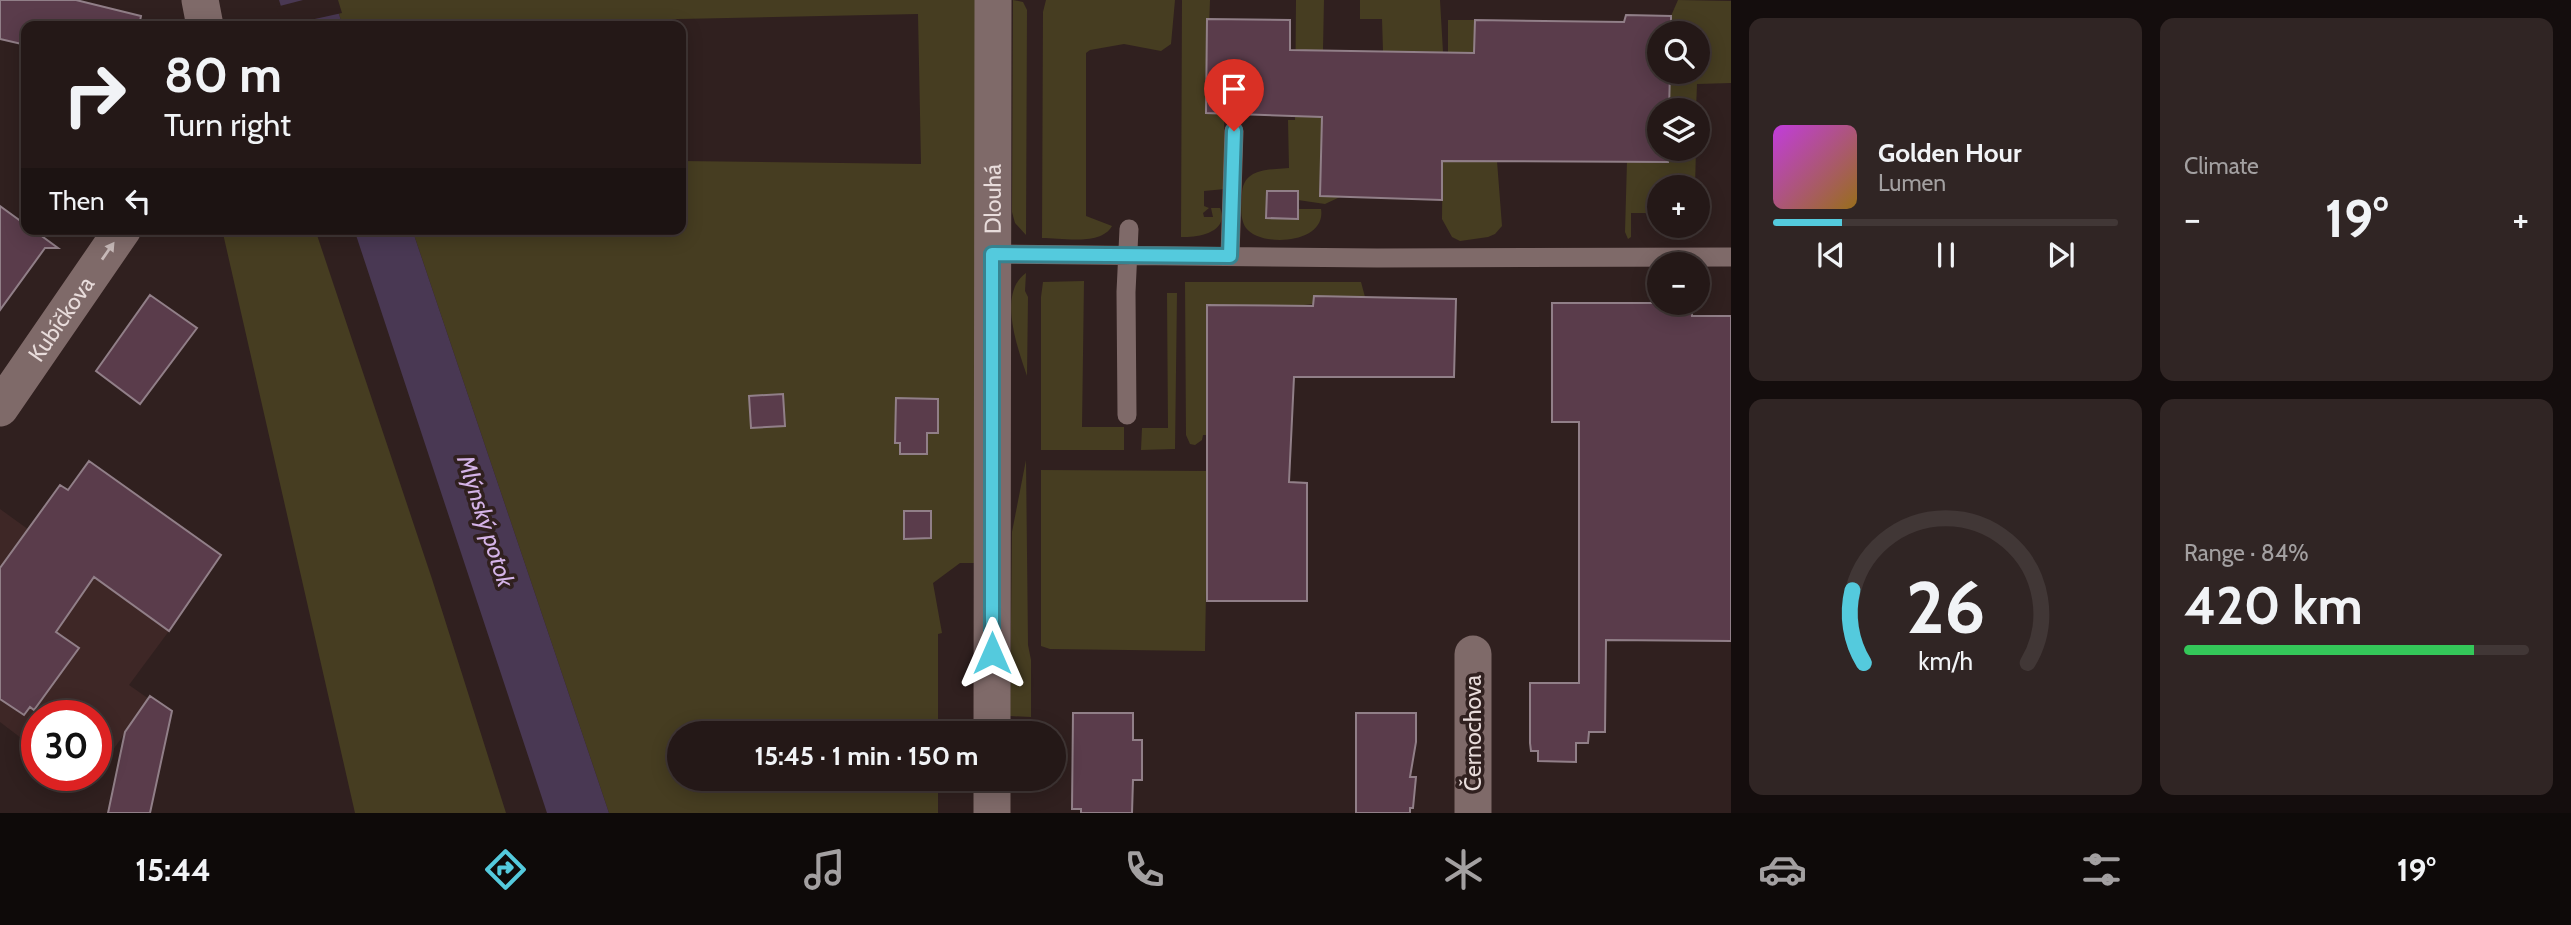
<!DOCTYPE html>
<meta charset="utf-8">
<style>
:root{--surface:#241817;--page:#302524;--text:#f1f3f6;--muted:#a3a0a1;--line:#413736;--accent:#54cadd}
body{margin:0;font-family:Cabin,sans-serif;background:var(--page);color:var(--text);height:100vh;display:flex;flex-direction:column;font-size:26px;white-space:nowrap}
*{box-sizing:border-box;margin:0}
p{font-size:23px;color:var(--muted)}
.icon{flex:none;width:38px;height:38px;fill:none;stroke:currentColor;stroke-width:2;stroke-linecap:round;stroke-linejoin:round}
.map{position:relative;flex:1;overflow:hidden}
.drawer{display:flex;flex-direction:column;gap:18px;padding:18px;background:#140d0d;width:840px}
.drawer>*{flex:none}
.top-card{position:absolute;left:21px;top:21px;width:665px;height:214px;border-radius:14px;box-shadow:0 4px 18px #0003,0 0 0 2px var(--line);background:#241817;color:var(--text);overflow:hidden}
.buttons{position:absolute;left:1647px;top:21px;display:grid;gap:14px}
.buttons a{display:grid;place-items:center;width:63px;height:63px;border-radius:50%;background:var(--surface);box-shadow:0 4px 18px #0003,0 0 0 2px var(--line);font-size:35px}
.speed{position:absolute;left:21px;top:700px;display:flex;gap:14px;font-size:35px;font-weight:700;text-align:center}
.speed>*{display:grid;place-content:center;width:91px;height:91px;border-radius:50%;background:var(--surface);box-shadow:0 4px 18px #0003,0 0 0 2px var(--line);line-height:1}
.speed .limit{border:10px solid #d22;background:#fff;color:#111}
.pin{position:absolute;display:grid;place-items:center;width:60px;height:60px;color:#fff;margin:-72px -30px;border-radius:50% 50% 50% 0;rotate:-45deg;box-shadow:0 0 7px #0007}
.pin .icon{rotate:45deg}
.me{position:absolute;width:77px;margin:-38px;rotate:0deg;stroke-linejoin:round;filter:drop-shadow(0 0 5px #0008)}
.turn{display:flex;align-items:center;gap:24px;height:147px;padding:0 28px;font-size:32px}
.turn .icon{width:91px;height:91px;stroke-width:2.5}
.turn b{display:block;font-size:49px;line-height:60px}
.then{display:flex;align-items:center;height:66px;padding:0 28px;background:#0003;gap:14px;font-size:26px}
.big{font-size:52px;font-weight:700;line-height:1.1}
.drawer .widget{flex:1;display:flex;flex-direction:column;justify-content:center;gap:10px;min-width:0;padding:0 24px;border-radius:14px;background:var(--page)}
.drawer .dial{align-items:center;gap:0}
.dial svg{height:182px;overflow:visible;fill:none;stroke:var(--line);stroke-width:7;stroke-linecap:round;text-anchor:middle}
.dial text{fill:var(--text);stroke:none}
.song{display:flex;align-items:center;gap:21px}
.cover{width:84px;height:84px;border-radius:10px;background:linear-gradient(135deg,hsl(290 70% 55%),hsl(40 70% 35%))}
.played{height:7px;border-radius:4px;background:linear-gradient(90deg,var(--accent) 20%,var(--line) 20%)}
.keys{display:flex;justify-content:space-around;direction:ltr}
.heat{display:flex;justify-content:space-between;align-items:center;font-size:38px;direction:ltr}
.charge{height:10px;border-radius:5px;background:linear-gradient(90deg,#34c759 84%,var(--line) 0)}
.drawer .tiles{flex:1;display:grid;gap:18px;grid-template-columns:repeat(2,1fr)}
.trip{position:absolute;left:667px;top:721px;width:399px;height:70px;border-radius:35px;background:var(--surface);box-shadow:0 4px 18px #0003,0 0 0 2px var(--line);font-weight:700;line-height:70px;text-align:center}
.tab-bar{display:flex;height:112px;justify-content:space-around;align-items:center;background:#0e0a09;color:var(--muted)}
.tab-bar .icon{width:49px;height:49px}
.tab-bar .current{color:var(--accent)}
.tab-bar b{font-size:32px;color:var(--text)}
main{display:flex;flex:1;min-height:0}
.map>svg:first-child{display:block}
.built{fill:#3e2726}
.green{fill:#463d21}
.water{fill:#493853}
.pier{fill:#30201f}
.building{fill:#5a3c4b;stroke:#917f88;stroke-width:2}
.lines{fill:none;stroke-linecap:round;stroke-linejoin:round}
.service{stroke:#7f6a69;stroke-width:19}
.minor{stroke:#7f6a69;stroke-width:37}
.oneway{fill:#c8bab9}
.route-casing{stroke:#378390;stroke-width:18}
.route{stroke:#54cadd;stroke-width:12}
.labels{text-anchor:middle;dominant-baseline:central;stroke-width:7;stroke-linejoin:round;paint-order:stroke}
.street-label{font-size:23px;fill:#e8dcdb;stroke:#30201f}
.water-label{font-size:24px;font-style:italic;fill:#d4b3e7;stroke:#30201f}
</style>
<main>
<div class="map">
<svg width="1731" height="813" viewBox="0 0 1731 813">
<rect width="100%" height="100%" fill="#30201f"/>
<path class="built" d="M 0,509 L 169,631 L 129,685 L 149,699 L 108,757 L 96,755 L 96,716 L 37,716 L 37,741 L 21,738 L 0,722 Z"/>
<path class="green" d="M 334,0 L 976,0 L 976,563 L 960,563 L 933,583 L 942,633 L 938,634 L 938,733 L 679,733 L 679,779 L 938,779 L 938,813 L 609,813 L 412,229 L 681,229 L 681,161 L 921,164 L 918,14 L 343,26 Z
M 1013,0 L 1023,2 L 1027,10 L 1026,235 L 1015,223 L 1012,212 Z
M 1046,0 L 1175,0 L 1171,44 L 1161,51 L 1124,44 L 1090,50 L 1086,53 L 1086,216 L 1112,226 C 1101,246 1062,238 1042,238 L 1043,12 Z
M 1182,0 L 1210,0 L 1206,112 L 1224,114 L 1225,189 L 1204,191 L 1204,206 L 1209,208 L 1203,213 L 1204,217 L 1213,217 L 1211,208 L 1220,208 C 1230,232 1198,238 1181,237 Z
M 1296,0 L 1324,0 L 1320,195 L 1342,196 L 1325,204 L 1298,200 L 1298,191 L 1267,191 L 1266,218 L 1298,219 L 1298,209 L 1321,209 C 1327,244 1261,248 1246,228 C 1240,219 1241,207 1242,196 C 1242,168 1267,170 1289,168 L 1288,120 L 1295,120 Z
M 1360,0 L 1440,0 L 1443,52 L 1383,51 L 1382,19 L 1360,19 Z
M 1678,0 L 1731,1 L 1731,83 L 1697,84 L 1696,110 L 1669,110 L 1670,72 L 1698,72 L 1698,33 L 1671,33 L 1671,16 Z
M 1448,20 L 1475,20 L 1473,110 L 1448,110 Z
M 1443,115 L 1497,161 L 1502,226 L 1495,234 L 1488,237 L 1460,241 L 1452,237 L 1442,219 Z
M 1668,149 L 1696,149 L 1695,187 L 1659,187 L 1659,213 L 1631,213 L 1631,237 L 1628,239 L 1625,232 L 1627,161 L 1668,162 Z
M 222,229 L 315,229 L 432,579 L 506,813 L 355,813 Z
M 1026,273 L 1025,291 L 1028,297 L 1027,376 C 1018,349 997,293 1026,273 Z
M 1084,281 L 1082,427 L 1124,427 L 1124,450 L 1041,450 L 1041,297 L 1043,282 Z
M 1185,282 L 1361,282 L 1365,297 L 1314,296 L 1313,304 L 1295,306 L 1208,435 L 1203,435 L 1202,440 L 1195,445 L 1190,444 L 1186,435 Z
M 1167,293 L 1177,293 L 1175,449 L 1141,450 L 1142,428 L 1168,428 Z
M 1026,460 L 1028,645 L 1031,660 L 1031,717 L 1010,716 L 1012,532 Z
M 1041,470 L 1208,471 L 1205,651 L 1050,649 L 1041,646 Z"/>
<path class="water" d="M 279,0 L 334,0 L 343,26 L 287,26 Z
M 354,229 L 412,229 L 609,813 L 547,813 Z"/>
<path class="pier" d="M 303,0 L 338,0 L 342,13 L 283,26 L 276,7 Z"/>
<path class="building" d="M 0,0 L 76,0 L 141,16 L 139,26 L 26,26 L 26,45 L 0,39 Z
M 1626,15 L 1671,16 L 1671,33 L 1659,33 L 1659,72 L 1670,72 L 1669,110 L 1659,110 L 1659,149 L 1668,149 L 1668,162 L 1442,161 L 1442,200 L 1320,196 L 1322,117 L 1206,113 L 1207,19 L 1290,20 L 1290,50 L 1474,53 L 1475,20 L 1624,22 Z
M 1267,191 L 1298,191 L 1298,219 L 1266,218 Z
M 0,206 L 26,225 L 26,229 L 32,229 L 58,248 L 45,248 L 0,310 Z
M 150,295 L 197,328 L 140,404 L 96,371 Z
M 1314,296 L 1456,299 L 1454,377 L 1294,377 L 1289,482 L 1307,483 L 1307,601 L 1207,601 L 1207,305 L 1313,306 Z
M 1552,303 L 1691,303 L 1692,316 L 1731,316 L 1731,641 L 1606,640 L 1605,732 L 1589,732 L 1588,743 L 1576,743 L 1576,762 L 1538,761 L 1538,751 L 1531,751 L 1530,743 L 1530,683 L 1579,683 L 1579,422 L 1552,422 Z
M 783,394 L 785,426 L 751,428 L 749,396 Z
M 896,398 L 938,399 L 938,433 L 927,433 L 927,454 L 900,454 L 900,443 L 895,443 Z
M 89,461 L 221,555 L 169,631 L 94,577 L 56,632 L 79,648 L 34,710 L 30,707 L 24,715 L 0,699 L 0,568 L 60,485 L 68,490 Z
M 904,511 L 931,511 L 931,538 L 904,539 Z
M 150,696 L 172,711 L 150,813 L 108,813 L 125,732 Z
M 1073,713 L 1133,713 L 1133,740 L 1142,740 L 1142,780 L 1133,780 L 1132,813 L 1081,813 L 1081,809 L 1072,809 Z
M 1356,713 L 1416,713 L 1416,742 L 1410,777 L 1416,777 L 1413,808 L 1410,808 L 1410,813 L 1356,813 Z"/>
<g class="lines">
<path class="service" d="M 992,254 L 1377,258 L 1731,257
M 1230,256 L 1234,131
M 1127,415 L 1126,292 L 1129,229"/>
<g class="minor">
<path d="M 200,0 L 205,26"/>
<path id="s1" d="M 0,408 L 123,229"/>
<path id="s2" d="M 992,733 L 993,0"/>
<path d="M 992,813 L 992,779"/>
<path d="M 1473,813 L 1473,654"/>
</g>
</g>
<defs><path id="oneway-solid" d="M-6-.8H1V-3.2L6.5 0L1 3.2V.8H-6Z" transform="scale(1.75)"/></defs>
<use class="oneway" href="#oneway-solid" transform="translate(108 251) rotate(-55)"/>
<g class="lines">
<defs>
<path id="route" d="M 992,653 L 992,254 L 1230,256 L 1234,131"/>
</defs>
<use href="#route" class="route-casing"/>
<use href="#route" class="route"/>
</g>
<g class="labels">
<g class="street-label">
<text stroke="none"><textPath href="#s2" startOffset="534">Dlouhá</textPath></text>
<text stroke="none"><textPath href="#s1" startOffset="108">Kubíčkova</textPath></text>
<text transform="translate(1473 733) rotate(-90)">Černochova</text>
</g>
<g class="water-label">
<text transform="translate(486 521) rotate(72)">Mlýnský potok</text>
</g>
</g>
</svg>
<div class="buttons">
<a><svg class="icon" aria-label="search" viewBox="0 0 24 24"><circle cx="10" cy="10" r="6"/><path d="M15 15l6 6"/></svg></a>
<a><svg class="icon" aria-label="layers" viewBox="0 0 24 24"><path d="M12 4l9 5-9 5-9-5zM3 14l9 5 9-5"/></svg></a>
<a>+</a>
<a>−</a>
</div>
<div class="speed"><div class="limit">30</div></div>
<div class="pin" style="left:1234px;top:131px;background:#d93025"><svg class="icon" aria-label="arrive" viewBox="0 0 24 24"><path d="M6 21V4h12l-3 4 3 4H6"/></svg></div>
<svg class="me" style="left:992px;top:653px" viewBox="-20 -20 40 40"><path d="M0-17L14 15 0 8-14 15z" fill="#54cadd" stroke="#fff" stroke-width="4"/></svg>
<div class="trip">15:45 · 1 min · 150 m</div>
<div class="top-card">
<div class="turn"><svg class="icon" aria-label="right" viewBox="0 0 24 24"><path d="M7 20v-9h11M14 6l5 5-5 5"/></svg><div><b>80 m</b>Turn right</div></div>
<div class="then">Then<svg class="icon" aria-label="left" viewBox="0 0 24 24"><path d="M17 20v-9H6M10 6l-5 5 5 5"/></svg></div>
</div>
</div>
<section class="drawer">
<div class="tiles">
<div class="widget">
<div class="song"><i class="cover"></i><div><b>Golden Hour</b><p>Lumen</p></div></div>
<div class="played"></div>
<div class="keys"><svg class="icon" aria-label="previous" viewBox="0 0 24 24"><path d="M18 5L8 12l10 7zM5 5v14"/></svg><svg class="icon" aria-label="pause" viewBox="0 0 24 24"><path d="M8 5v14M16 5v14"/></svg><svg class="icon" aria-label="next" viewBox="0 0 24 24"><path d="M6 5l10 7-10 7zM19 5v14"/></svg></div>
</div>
<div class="widget"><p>Climate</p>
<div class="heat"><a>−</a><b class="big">19°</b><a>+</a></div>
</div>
<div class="widget dial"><svg viewBox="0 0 100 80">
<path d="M14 69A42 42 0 1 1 86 69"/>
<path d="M14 69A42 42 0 0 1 9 37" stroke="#54cadd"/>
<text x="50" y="56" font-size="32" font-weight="700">26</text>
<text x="50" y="72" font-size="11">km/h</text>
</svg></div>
<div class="widget"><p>Range · 84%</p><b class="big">420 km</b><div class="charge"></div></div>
</div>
</section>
</main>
<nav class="tab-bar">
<b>15:44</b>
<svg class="icon current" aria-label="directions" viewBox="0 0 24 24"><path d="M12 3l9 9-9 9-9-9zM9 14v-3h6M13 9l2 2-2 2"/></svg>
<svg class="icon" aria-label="music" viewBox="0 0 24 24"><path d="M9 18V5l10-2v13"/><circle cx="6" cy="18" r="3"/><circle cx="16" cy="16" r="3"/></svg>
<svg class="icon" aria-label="phone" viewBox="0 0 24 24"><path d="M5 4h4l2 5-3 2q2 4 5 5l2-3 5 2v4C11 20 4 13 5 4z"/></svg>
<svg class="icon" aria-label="climate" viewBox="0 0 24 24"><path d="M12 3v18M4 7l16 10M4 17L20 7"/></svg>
<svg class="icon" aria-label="car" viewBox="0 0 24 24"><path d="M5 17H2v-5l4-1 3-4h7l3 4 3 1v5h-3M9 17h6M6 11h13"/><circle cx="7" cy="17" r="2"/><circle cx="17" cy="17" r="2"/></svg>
<svg class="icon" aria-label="filters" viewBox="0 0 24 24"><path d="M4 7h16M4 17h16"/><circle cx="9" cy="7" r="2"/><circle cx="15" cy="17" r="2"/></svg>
<b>19°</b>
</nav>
